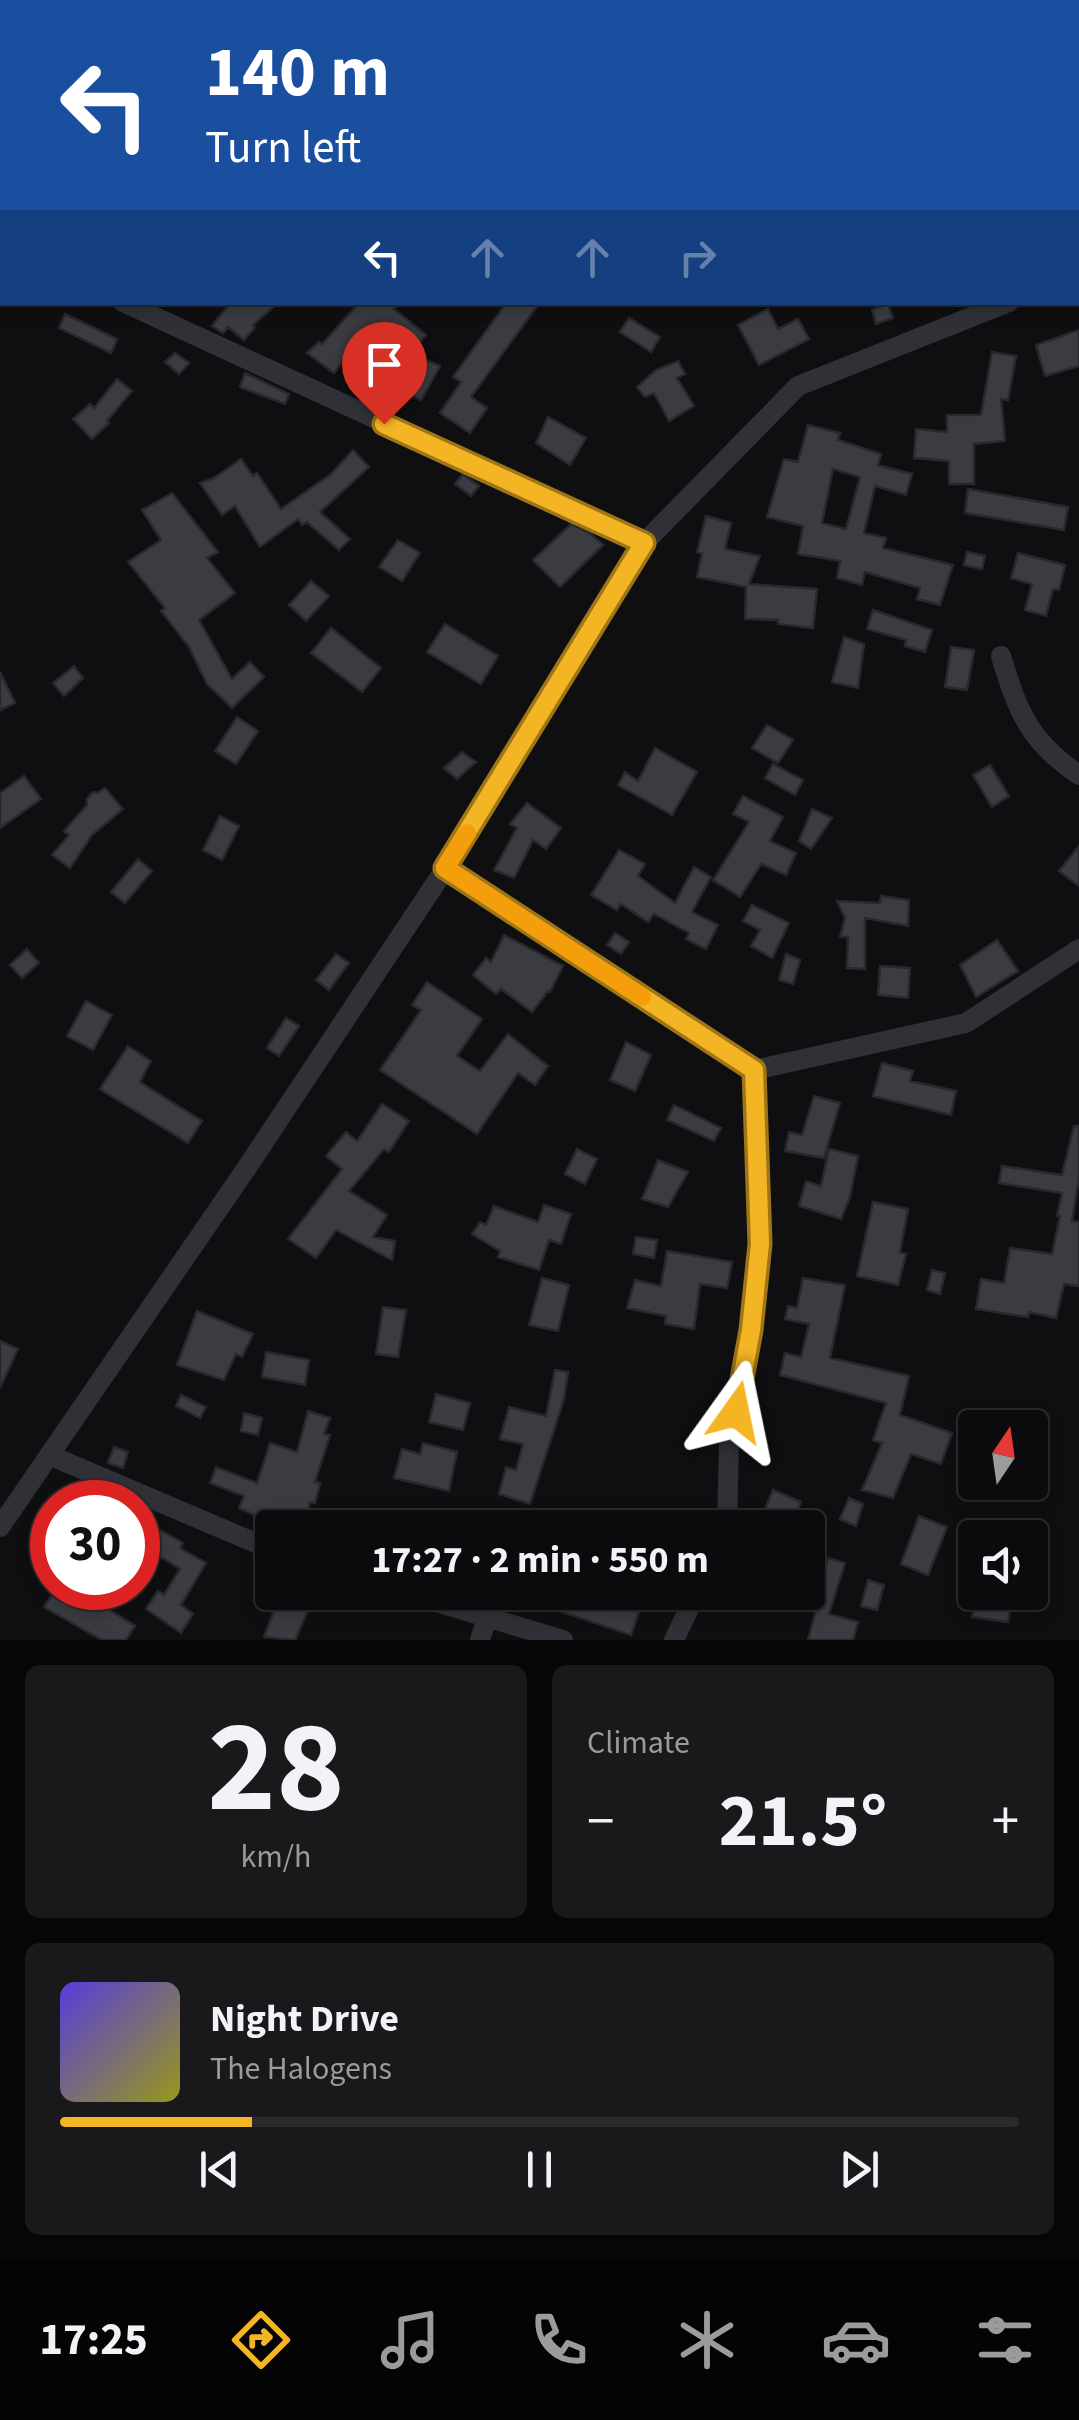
<!DOCTYPE html>
<meta charset="utf-8">
<style>
:root{--surface:#0b0b0d;--page:#19191b;--text:#f1f3f6;--muted:#9a9b9d;--line:#2b2b2e;--accent:#f4b524}
body{margin:0;font-family:"Source Sans 3",sans-serif;background:var(--page);color:var(--text);height:100vh;display:flex;flex-direction:column;font-size:38px;white-space:nowrap}
*{box-sizing:border-box;margin:0}
p{font-size:32px;color:var(--muted)}
.icon{flex:none;width:55px;height:55px;fill:none;stroke:currentColor;stroke-width:2;stroke-linecap:round;stroke-linejoin:round}
.map{position:relative;height:1640px;overflow:hidden}
.panel{display:flex;flex-direction:column;gap:25px;padding:25px;background:#060607;flex:1}
.panel>*{flex:none}
.top-card{position:absolute;left:0px;top:0px;width:1080px;height:305px;box-shadow:0 5px 15px #0003,0 0 0 2px var(--line);background:#1a4fa0;color:#fff;overflow:hidden}
.needle{width:65px;rotate:13deg}
.fabs{position:absolute;left:958px;top:1410px;display:grid;gap:20px}
.fabs a{display:grid;place-items:center;width:90px;height:90px;border-radius:10px;background:var(--surface);box-shadow:0 5px 15px #0003,0 0 0 2px var(--line);font-size:50px}
.speed{position:absolute;left:30px;top:1480px;display:flex;gap:20px;font-size:50px;font-weight:700;text-align:center}
.speed>*{display:grid;place-content:center;width:130px;height:130px;border-radius:50%;background:var(--surface);box-shadow:0 5px 15px #0003,0 0 0 2px var(--line);line-height:1}
.speed .limit{border:15px solid #d22;background:#fff;color:#111}
.pin{position:absolute;display:grid;place-items:center;width:85px;height:85px;color:#fff;margin:-102px -42px;border-radius:50% 50% 50% 0;rotate:-45deg;box-shadow:0 0 10px #0007}
.pin .icon{rotate:45deg}
.me{position:absolute;width:110px;margin:-55px;rotate:12deg;stroke-linejoin:round;filter:drop-shadow(0 0 8px #0008)}
.turn{display:flex;align-items:center;gap:35px;height:210px;padding:0 40px;font-size:45px}
.turn .icon{width:130px;height:130px;stroke-width:2.5}
.turn b{display:block;font-size:70px;line-height:85px}
.lanes{display:flex;align-items:center;height:95px;padding:0 40px;background:#0003;justify-content:center;gap:50px;direction:ltr}
.lanes .off{opacity:.35}
.big{font-size:75px;font-weight:700;line-height:1.1}
.panel .tile{flex:1;display:flex;flex-direction:column;justify-content:center;gap:15px;min-width:0;padding:0 35px;border-radius:15px;background:var(--page)}
.panel .dial{align-items:center;gap:0}
.dial b{font-size:130px;line-height:1}
.song{display:flex;align-items:center;gap:30px}
.cover{width:120px;height:120px;border-radius:15px;background:linear-gradient(135deg,hsl(250 70% 55%),hsl(60 70% 35%))}
.played{height:10px;border-radius:5px;background:linear-gradient(90deg,var(--accent) 20%,var(--line) 20%)}
.keys{display:flex;justify-content:space-around;direction:ltr}
.heat{display:flex;justify-content:space-between;align-items:center;font-size:55px;direction:ltr}
.panel .tiles{flex:1;display:grid;gap:25px;grid-template-columns:1fr 1fr}
.tile:last-child{grid-column:span 2}
.trip{position:absolute;left:255px;top:1510px;width:570px;height:100px;border-radius:10px;background:var(--surface);box-shadow:0 5px 15px #0003,0 0 0 2px var(--line);font-weight:700;line-height:100px;text-align:center}
.menu{display:flex;height:160px;justify-content:space-around;align-items:center;background:#040405;color:var(--muted)}
.menu .icon{width:70px;height:70px}
.menu .selected{color:var(--accent)}
.menu b{font-size:45px;color:var(--text)}
.map>svg:first-child{display:block}
.building{fill:#3b3c41;stroke:#29292d;stroke-width:2.5;fill-rule:evenodd}
.lines{fill:none;stroke-linecap:round;stroke-linejoin:round}
.minor{stroke:#303136;stroke-width:20}
.route-casing{stroke:#9f7617;stroke-width:25}
.route{stroke:#f4b524;stroke-width:18}
.slow{stroke:#f59e0b;stroke-width:18}
</style>
<div class="map">
<svg width="1079" height="1640" viewBox="0 0 1079 1640">
<rect width="100%" height="100%" fill="#0f0f11"/>
<path class="building" d="M 231,302 L 279,302 L 253,325 L 255,327 L 244,340 L 228,327 L 223,333 L 212,326 Z
M 360,302 L 400,302 L 394,309 L 426,335 L 407,359 L 374,331 L 357,349 L 354,347 L 334,373 L 307,353 L 319,342 L 322,344 Z
M 507,302 L 540,302 L 471,397 L 487,408 L 470,433 L 440,413 L 461,382 L 453,377 Z
M 888,304 L 893,318 L 876,324 L 872,310 Z
M 768,309 L 778,329 L 798,319 L 809,339 L 759,365 L 738,325 Z
M 65,314 L 117,339 L 111,353 L 59,328 Z
M 629,318 L 660,337 L 651,352 L 620,332 Z
M 1079,330 L 1079,366 L 1045,376 L 1036,345 Z
M 992,352 L 1016,356 L 1008,400 L 1001,399 L 1005,441 L 974,444 L 974,484 L 949,484 L 949,461 L 914,458 L 916,429 L 947,432 L 947,415 L 981,415 Z
M 175,353 L 189,363 L 179,374 L 165,362 Z
M 419,357 L 440,366 L 421,400 L 398,388 Z
M 678,361 L 685,374 L 677,378 L 694,406 L 669,421 L 654,393 L 645,397 L 637,387 L 656,370 Z
M 245,373 L 289,394 L 285,404 L 240,387 Z
M 117,379 L 132,391 L 107,421 L 109,423 L 92,439 L 73,419 L 90,404 L 94,408 Z
M 548,417 L 586,438 L 570,465 L 536,443 Z
M 808,425 L 840,433 L 838,440 L 881,454 L 878,465 L 912,474 L 906,495 L 875,486 L 864,533 L 886,538 L 883,548 L 953,565 L 940,605 L 917,599 L 920,588 L 865,572 L 862,585 L 837,578 L 840,561 L 798,554 L 803,526 L 767,517 L 784,459 L 798,462 ZM 833,469 L 860,477 L 846,529 L 822,523 Z
M 353,450 L 369,467 L 320,512 L 350,539 L 339,550 L 307,522 L 302,525 L 298,519 L 260,547 L 235,506 L 222,515 L 200,483 L 214,478 L 241,459 L 253,476 L 257,473 L 281,509 L 331,474 Z
M 463,474 L 479,486 L 471,496 L 455,484 Z
M 968,489 L 1068,507 L 1064,530 L 965,513 Z
M 172,493 L 218,552 L 207,558 L 235,593 L 199,620 L 232,679 L 250,662 L 264,677 L 232,708 L 207,684 L 189,647 L 161,611 L 165,608 L 128,562 L 161,540 L 142,510 Z
M 706,516 L 731,523 L 725,549 L 760,556 L 749,584 L 817,589 L 813,628 L 778,624 L 778,620 L 745,619 L 746,587 L 697,577 L 702,553 L 697,552 Z
M 571,524 L 591,534 L 603,545 L 560,587 L 533,560 Z
M 398,540 L 420,553 L 402,581 L 379,567 Z
M 967,552 L 985,556 L 982,569 L 964,565 Z
M 1018,553 L 1065,565 L 1059,590 L 1053,589 L 1046,616 L 1025,610 L 1032,584 L 1011,578 Z
M 311,581 L 329,596 L 306,621 L 289,605 Z
M 873,610 L 932,630 L 925,652 L 905,646 L 906,640 L 867,629 Z
M 445,624 L 498,656 L 481,684 L 427,652 Z
M 331,628 L 381,668 L 362,692 L 311,653 Z
M 844,637 L 864,644 L 858,688 L 832,682 Z
M 951,647 L 974,650 L 967,690 L 945,687 Z
M 74,666 L 83,678 L 64,696 L 53,683 Z
M 0,672 L 15,703 L 0,710 Z
M 237,717 L 258,731 L 236,764 L 215,751 Z
M 767,725 L 793,740 L 778,763 L 752,748 Z
M 655,748 L 697,772 L 672,815 L 618,785 L 625,772 L 638,781 Z
M 462,752 L 476,762 L 457,779 L 444,768 Z
M 773,764 L 803,780 L 795,795 L 765,778 Z
M 990,765 L 1009,796 L 992,807 L 973,775 Z
M 24,776 L 41,799 L 0,828 L 0,793 Z
M 105,788 L 123,809 L 92,835 L 70,868 L 52,855 L 69,835 L 64,831 L 87,805 L 87,799 L 93,792 L 98,793 Z
M 743,796 L 783,817 L 770,841 L 796,853 L 786,875 L 761,864 L 740,897 L 713,880 L 749,822 L 733,814 Z
M 527,803 L 561,828 L 546,849 L 533,840 L 514,878 L 494,870 L 517,828 L 510,824 Z
M 812,809 L 832,818 L 811,849 L 799,841 Z
M 220,816 L 239,826 L 222,860 L 203,850 Z
M 1079,846 L 1079,886 L 1059,871 Z
M 619,850 L 645,864 L 638,876 L 675,903 L 694,867 L 711,877 L 692,912 L 718,925 L 706,949 L 686,939 L 689,933 L 654,914 L 648,922 L 621,904 L 617,910 L 591,895 Z
M 138,859 L 152,871 L 125,903 L 111,892 Z
M 881,896 L 909,900 L 908,926 L 865,918 L 865,969 L 847,968 L 848,937 L 840,937 L 845,918 L 837,901 L 880,903 Z
M 752,905 L 789,923 L 772,958 L 751,946 L 760,930 L 743,921 Z
M 615,933 L 629,942 L 621,954 L 607,945 Z
M 504,935 L 563,966 L 550,992 L 548,991 L 532,1012 L 501,989 L 496,994 L 473,975 L 486,958 L 491,962 Z
M 997,940 L 1018,971 L 976,997 L 960,965 Z
M 27,949 L 39,963 L 22,978 L 10,965 Z
M 336,954 L 349,963 L 329,990 L 316,980 Z
M 786,954 L 800,960 L 793,984 L 779,980 Z
M 880,966 L 910,968 L 908,998 L 878,995 Z
M 427,982 L 482,1019 L 457,1056 L 480,1071 L 508,1034 L 548,1066 L 535,1085 L 518,1073 L 477,1134 L 380,1070 L 421,1010 L 412,1005 Z
M 86,1001 L 112,1015 L 93,1050 L 67,1036 Z
M 286,1018 L 299,1026 L 279,1056 L 267,1048 Z
M 626,1042 L 651,1055 L 635,1091 L 610,1080 Z
M 128,1046 L 151,1061 L 140,1082 L 202,1121 L 188,1143 L 100,1089 Z
M 882,1063 L 913,1071 L 910,1081 L 956,1091 L 951,1115 L 873,1096 Z
M 814,1096 L 840,1103 L 824,1158 L 785,1151 L 789,1132 L 802,1135 Z
M 382,1104 L 409,1121 L 389,1152 L 384,1149 L 349,1191 L 387,1215 L 373,1237 L 395,1241 L 392,1260 L 336,1230 L 316,1258 L 288,1239 L 342,1169 L 326,1156 L 346,1132 L 357,1141 Z
M 674,1105 L 721,1128 L 714,1141 L 667,1120 Z
M 1074,1126 L 1079,1126 L 1079,1178 L 1072,1221 L 1079,1222 L 1079,1286 L 1064,1284 L 1056,1318 L 1029,1312 L 1028,1317 L 976,1309 L 981,1279 L 1004,1283 L 1010,1248 L 1052,1254 L 1060,1216 L 1057,1216 L 1062,1193 L 999,1183 L 1002,1166 L 1062,1175 Z
M 577,1149 L 597,1159 L 585,1184 L 565,1174 Z
M 829,1149 L 858,1156 L 850,1197 L 841,1219 L 799,1206 L 806,1181 L 821,1186 Z
M 658,1160 L 688,1172 L 668,1207 L 642,1199 Z
M 873,1202 L 908,1209 L 900,1252 L 906,1254 L 898,1285 L 857,1276 Z
M 544,1205 L 571,1214 L 561,1244 L 549,1240 L 539,1270 L 498,1257 L 500,1251 L 472,1234 L 480,1222 L 486,1225 L 494,1206 L 538,1222 Z
M 636,1237 L 657,1240 L 654,1258 L 633,1254 Z
M 667,1251 L 732,1262 L 727,1288 L 700,1284 L 694,1329 L 665,1324 L 666,1316 L 627,1308 L 635,1280 L 661,1286 Z
M 932,1270 L 945,1273 L 940,1294 L 927,1290 Z
M 542,1278 L 569,1285 L 558,1331 L 529,1325 Z
M 803,1278 L 845,1285 L 830,1358 L 909,1376 L 900,1415 L 952,1433 L 941,1464 L 911,1454 L 893,1498 L 862,1490 L 882,1443 L 873,1440 L 886,1403 L 780,1375 L 785,1353 L 801,1357 L 809,1324 L 785,1319 L 788,1306 L 797,1308 Z
M 383,1307 L 406,1310 L 398,1357 L 376,1354 Z
M 197,1311 L 253,1334 L 242,1357 L 236,1354 L 224,1380 L 177,1365 Z
M 0,1341 L 18,1349 L 0,1388 Z
M 266,1352 L 309,1360 L 305,1385 L 262,1377 Z
M 555,1370 L 568,1372 L 564,1399 L 530,1504 L 499,1494 L 506,1467 L 516,1470 L 523,1444 L 500,1439 L 509,1407 L 546,1416 Z
M 436,1394 L 470,1403 L 463,1430 L 429,1422 Z
M 181,1395 L 206,1407 L 200,1418 L 176,1406 Z
M 308,1411 L 330,1418 L 324,1434 L 330,1435 L 315,1482 L 320,1483 L 315,1503 L 310,1502 L 305,1528 L 270,1528 L 272,1523 L 239,1508 L 244,1496 L 210,1483 L 216,1467 L 257,1483 L 270,1443 L 297,1452 Z
M 244,1413 L 262,1418 L 258,1435 L 241,1431 Z
M 423,1443 L 457,1452 L 449,1491 L 394,1478 L 402,1449 L 420,1454 Z
M 114,1447 L 128,1452 L 123,1468 L 108,1463 Z
M 773,1490 L 801,1502 L 793,1520 L 765,1509 Z
M 849,1498 L 863,1504 L 856,1526 L 840,1519 Z
M 919,1516 L 947,1527 L 928,1575 L 901,1564 Z
M 160,1530 L 183,1543 L 180,1548 L 206,1563 L 181,1605 L 193,1614 L 181,1633 L 146,1609 L 158,1591 L 164,1595 L 180,1569 L 148,1549 Z
M 828,1558 L 845,1563 L 829,1614 L 858,1622 L 853,1640 L 808,1640 L 820,1596 L 808,1593 L 808,1563 L 825,1567 Z
M 868,1580 L 884,1585 L 877,1610 L 861,1606 Z
M 56,1588 L 63,1588 L 93,1606 L 96,1601 L 135,1626 L 126,1640 L 102,1640 L 44,1607 Z
M 281,1592 L 316,1592 L 295,1640 L 264,1637 Z
M 569,1592 L 610,1592 L 642,1603 L 631,1635 L 562,1612 Z
M 980,1592 L 1012,1597 L 1008,1622 L 972,1617 Z"/>
<g class="lines">
<path class="minor" d="M 0,245 L 2,247
M 1078,275 L 1079,275
M 123,302 L 644,543
M 1001,656 C 1018,712 1029,741 1079,775
M 445,869 L 754,1070 L 966,1023 L 1079,949
M 49,1455 L 272,1550
M 0,1527 L 248,1166 L 445,869 L 644,543 L 798,386 L 1009,302
M 727,1528 L 729,1442 L 751,1330 L 760,1243 L 754,1070
M 403,1592 L 563,1640
M 480,1640 L 486,1620
M 674,1640 L 697,1592"/>
</g>
<g class="lines">
<defs>
<path id="route" d="M 384,424 L 644,543 L 445,868 L 754,1070 L 760,1244 L 751,1330 L 736,1412"/>
</defs>
<use href="#route" class="route-casing"/>
<use href="#route" class="route"/>
<path class="slow" d="M 467,833 L 445,868 L 642,997"/>
</g>
</svg>
<div class="fabs">
<a><svg class="needle" viewBox="-14 -14 28 28"><path d="M0-13l5 13h-10z" fill="#e53935"/><path d="M0 13l5-13h-10z" fill="#9a9b9d"/></svg></a>
<a><svg class="icon" aria-label="sound" viewBox="0 0 24 24"><path d="M4 9h4l5-4v14l-5-4H4zM17 9q2 3 0 6"/></svg></a>
</div>
<div class="speed"><div class="limit">30</div></div>
<div class="pin" style="left:384px;top:424px;background:#d93025"><svg class="icon" aria-label="arrive" viewBox="0 0 24 24"><path d="M6 21V4h12l-3 4 3 4H6"/></svg></div>
<svg class="me" style="left:736px;top:1412px" viewBox="-20 -20 40 40"><path d="M0-17L14 15 0 8-14 15z" fill="#f4b524" stroke="#fff" stroke-width="4"/></svg>
<div class="trip">17:27 · 2 min · 550 m</div>
<div class="top-card">
<div class="turn"><svg class="icon" aria-label="left" viewBox="0 0 24 24"><path d="M17 20v-9H6M10 6l-5 5 5 5"/></svg><div><b>140 m</b>Turn left</div></div>
<div class="lanes"><svg class="icon" aria-label="left" viewBox="0 0 24 24"><path d="M17 20v-9H6M10 6l-5 5 5 5"/></svg><svg class="icon off" aria-label="ahead" viewBox="0 0 24 24"><path d="M12 20V5M6 11l6-6 6 6"/></svg><svg class="icon off" aria-label="ahead" viewBox="0 0 24 24"><path d="M12 20V5M6 11l6-6 6 6"/></svg><svg class="icon off" aria-label="right" viewBox="0 0 24 24"><path d="M7 20v-9h11M14 6l5 5-5 5"/></svg></div>
</div>
</div>
<section class="panel">
<div class="tiles">
<div class="tile dial"><b>28</b><p>km/h</p></div>
<div class="tile"><p>Climate</p>
<div class="heat"><a>−</a><b class="big">21.5°</b><a>+</a></div>
</div>
<div class="tile">
<div class="song"><i class="cover"></i><div><b>Night Drive</b><p>The Halogens</p></div></div>
<div class="played"></div>
<div class="keys"><svg class="icon" aria-label="previous" viewBox="0 0 24 24"><path d="M18 5L8 12l10 7zM5 5v14"/></svg><svg class="icon" aria-label="pause" viewBox="0 0 24 24"><path d="M8 5v14M16 5v14"/></svg><svg class="icon" aria-label="next" viewBox="0 0 24 24"><path d="M6 5l10 7-10 7zM19 5v14"/></svg></div>
</div>
</div>
</section>
<nav class="menu">
<b>17:25</b>
<svg class="icon selected" aria-label="directions" viewBox="0 0 24 24"><path d="M12 3l9 9-9 9-9-9zM9 14v-3h6M13 9l2 2-2 2"/></svg>
<svg class="icon" aria-label="music" viewBox="0 0 24 24"><path d="M9 18V5l10-2v13"/><circle cx="6" cy="18" r="3"/><circle cx="16" cy="16" r="3"/></svg>
<svg class="icon" aria-label="phone" viewBox="0 0 24 24"><path d="M5 4h4l2 5-3 2q2 4 5 5l2-3 5 2v4C11 20 4 13 5 4z"/></svg>
<svg class="icon" aria-label="climate" viewBox="0 0 24 24"><path d="M12 3v18M4 7l16 10M4 17L20 7"/></svg>
<svg class="icon" aria-label="car" viewBox="0 0 24 24"><path d="M5 17H2v-5l4-1 3-4h7l3 4 3 1v5h-3M9 17h6M6 11h13"/><circle cx="7" cy="17" r="2"/><circle cx="17" cy="17" r="2"/></svg>
<svg class="icon" aria-label="filters" viewBox="0 0 24 24"><path d="M4 7h16M4 17h16"/><circle cx="9" cy="7" r="2"/><circle cx="15" cy="17" r="2"/></svg>
</nav>
